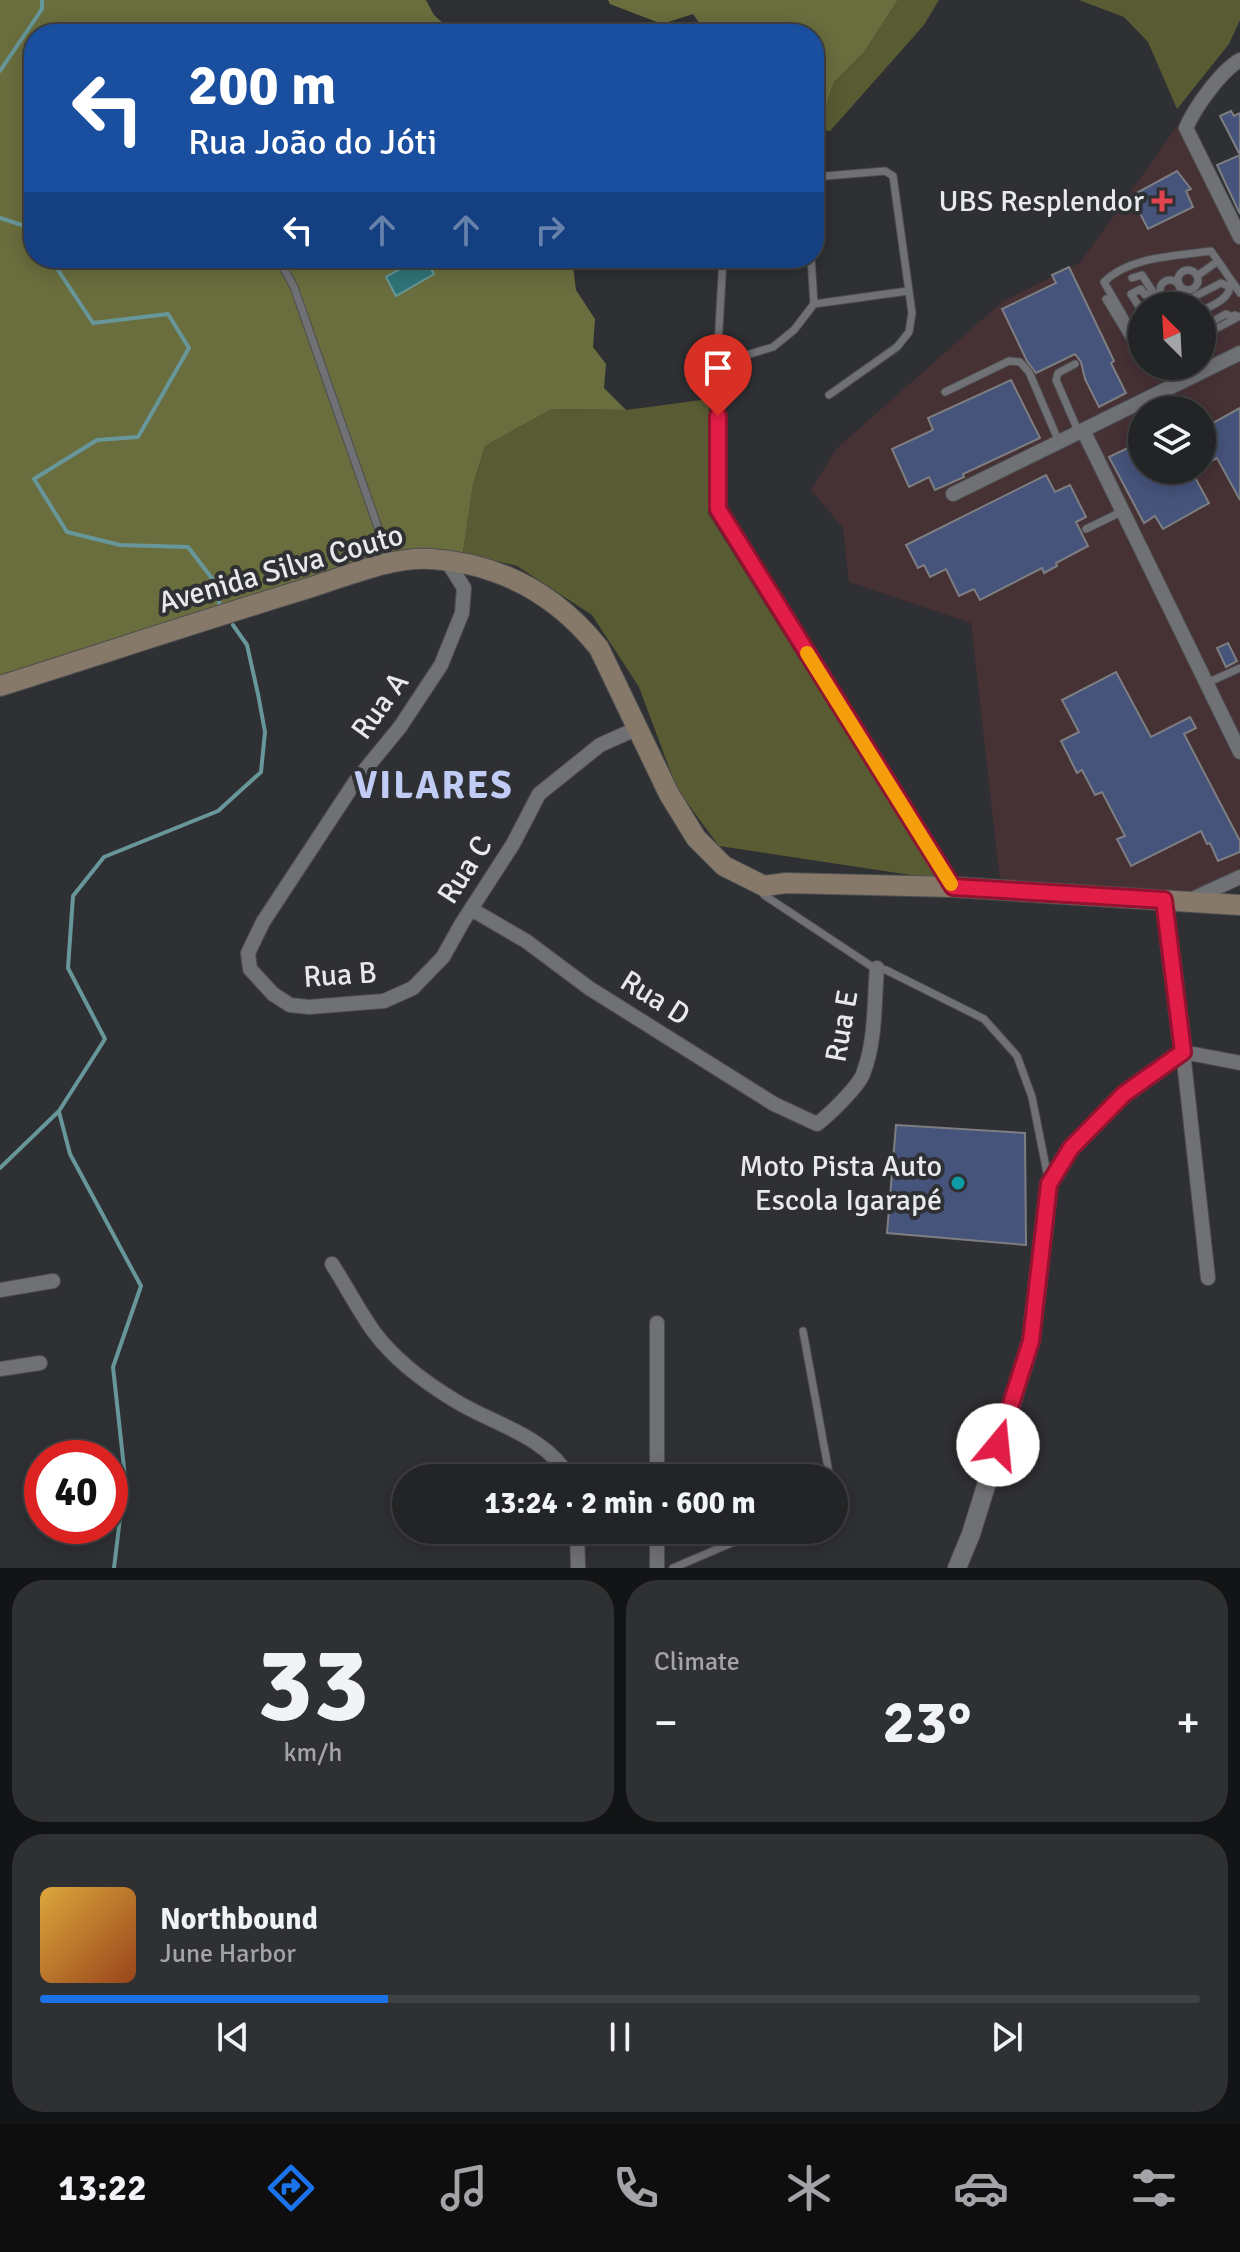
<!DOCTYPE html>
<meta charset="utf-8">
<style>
:root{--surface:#232426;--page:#2f3032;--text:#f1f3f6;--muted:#a3a4a7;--line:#404143;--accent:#1a73e8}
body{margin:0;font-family:Signika,sans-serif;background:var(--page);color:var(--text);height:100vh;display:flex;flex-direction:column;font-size:30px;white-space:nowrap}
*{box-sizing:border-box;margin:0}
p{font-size:26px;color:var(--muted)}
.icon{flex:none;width:44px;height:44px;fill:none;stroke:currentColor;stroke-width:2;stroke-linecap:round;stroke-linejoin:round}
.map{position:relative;height:1568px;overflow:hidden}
.panel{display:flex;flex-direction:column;gap:12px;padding:12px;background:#131415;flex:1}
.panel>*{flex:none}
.top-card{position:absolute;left:24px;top:24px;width:800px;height:244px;border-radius:32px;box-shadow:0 4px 20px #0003,0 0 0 2px var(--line);background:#1a4fa0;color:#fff;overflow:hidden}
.needle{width:52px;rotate:336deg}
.controls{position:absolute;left:1128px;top:292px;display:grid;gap:16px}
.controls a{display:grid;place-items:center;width:88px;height:88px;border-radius:50%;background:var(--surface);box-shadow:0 4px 20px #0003,0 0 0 2px var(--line);font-size:40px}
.speed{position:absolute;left:24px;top:1440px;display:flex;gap:16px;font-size:40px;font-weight:700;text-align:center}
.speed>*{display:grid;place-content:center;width:104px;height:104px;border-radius:50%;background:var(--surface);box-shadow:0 4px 20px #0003,0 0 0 2px var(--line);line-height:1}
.speed .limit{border:12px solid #d22;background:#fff;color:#111}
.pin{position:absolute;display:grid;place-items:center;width:68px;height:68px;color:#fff;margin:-82px -34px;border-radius:50% 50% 50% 0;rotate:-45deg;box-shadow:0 0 8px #0007}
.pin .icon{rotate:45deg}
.me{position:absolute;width:88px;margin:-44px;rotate:17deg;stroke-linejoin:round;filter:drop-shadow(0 0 6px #0008)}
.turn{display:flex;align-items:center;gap:28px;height:168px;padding:0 32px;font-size:36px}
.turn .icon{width:104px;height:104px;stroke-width:2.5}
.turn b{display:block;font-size:56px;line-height:68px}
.lanes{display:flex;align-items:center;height:76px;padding:0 32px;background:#0003;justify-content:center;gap:40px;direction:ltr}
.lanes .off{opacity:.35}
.big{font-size:60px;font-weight:700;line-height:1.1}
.panel .card{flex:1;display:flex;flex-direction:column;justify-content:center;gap:12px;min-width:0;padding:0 28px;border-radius:32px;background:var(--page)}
.panel .dial{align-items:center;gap:0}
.dial b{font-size:104px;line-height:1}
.song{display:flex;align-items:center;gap:24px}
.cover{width:96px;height:96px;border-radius:12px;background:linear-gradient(135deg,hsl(40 70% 55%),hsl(20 70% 35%))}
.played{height:8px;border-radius:4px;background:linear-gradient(90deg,var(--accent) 30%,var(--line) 30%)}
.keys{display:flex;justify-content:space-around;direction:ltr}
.heat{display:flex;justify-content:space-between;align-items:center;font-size:44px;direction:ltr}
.panel .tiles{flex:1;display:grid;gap:12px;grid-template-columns:1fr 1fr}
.card:last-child{grid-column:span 2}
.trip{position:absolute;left:392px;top:1464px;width:456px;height:80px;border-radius:40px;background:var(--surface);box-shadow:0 4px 20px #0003,0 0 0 2px var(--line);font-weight:700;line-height:80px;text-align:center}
.tabs{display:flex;height:128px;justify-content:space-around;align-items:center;background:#0e0e0f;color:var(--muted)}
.tabs .icon{width:56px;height:56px}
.tabs .on{color:var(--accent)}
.tabs b{font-size:36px;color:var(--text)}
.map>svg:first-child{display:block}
.industrial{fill:#463135;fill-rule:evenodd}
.green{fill:#595b33}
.forest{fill:#6a6d3d}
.water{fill:#307478;stroke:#67979a;stroke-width:2}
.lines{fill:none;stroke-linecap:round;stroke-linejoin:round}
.stream{stroke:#67979a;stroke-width:4}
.building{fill:#46537b;stroke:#7d7e81;stroke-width:2}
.service-casing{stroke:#4d4e50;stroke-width:9}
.minor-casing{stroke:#4d4e50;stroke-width:16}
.tertiary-casing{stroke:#4d4e50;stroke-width:20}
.secondary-casing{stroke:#4d4e50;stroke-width:22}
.service{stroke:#707174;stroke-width:7}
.minor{stroke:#707174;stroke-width:14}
.tertiary{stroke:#707174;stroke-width:18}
.secondary{stroke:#86796a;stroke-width:20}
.route-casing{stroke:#92132f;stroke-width:20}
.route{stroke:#e11d48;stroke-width:14}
.slow{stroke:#f59e0b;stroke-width:14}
.health-dot{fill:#e0444e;stroke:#2f3033;stroke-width:3}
.culture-dot{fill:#0f9aa8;stroke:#2f3033;stroke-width:3}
.labels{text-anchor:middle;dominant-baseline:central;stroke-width:8;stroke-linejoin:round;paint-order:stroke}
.poi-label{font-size:30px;fill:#e8e9eb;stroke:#2f3033;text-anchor:end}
.street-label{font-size:30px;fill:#e8e9eb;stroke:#2f3033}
.district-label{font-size:38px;font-weight:bold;letter-spacing:2px;fill:#c0ccf6;stroke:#2f3033}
</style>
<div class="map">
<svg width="1240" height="1568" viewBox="0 0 1240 1568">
<rect width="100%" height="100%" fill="#2f3033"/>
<path class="industrial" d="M 1182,119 L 1240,236 L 1240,873 L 1165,909 L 1002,899 L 971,623 L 849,582 L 843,528 L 811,490 L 836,449 L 1002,302 L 1080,263 ZM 1142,306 L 1202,306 L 1202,366 L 1142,366 ZM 1142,410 L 1202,410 L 1202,470 L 1142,470 Z"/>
<path class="green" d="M 898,0 L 939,0 L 924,25 L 830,131 L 818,129 L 834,82 L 864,52 Z
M 1079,0 L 1240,0 L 1240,20 L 1229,44 L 1177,109 L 1148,42 L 1124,17 Z
M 709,399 L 708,513 L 937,879 L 719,846 L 677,789 L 639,687 L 592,615 L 517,566 L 463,553 L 473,485 L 485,446 L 552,409 L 626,410 Z"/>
<path class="forest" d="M 0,0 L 426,0 L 434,15 L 455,34 L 34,34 L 34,258 L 572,258 L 576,290 L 595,319 L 593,347 L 606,364 L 604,388 L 626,410 L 552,409 L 485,446 L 473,485 L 463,553 L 403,552 L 335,570 L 229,602 L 0,678 Z
M 608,0 L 898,0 L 864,52 L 834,82 L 819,126 L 814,131 L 814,34 L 715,34 L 702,27 L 693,14 L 662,24 L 610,4 Z"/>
<path class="water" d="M 420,258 L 425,258 L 434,274 L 396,296 L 386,277 Z"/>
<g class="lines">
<path class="stream" d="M 0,71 L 42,9 L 42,0
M 0,218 L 34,229
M 54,258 L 56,267 L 93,323 L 168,314 L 189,348 L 138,437 L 97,440 L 34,479 L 67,532 L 120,545 L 188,547 L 214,581 L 220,606
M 59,1112 L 70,1154 L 141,1286 L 113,1367 L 125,1477 L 114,1568
M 0,1168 L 59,1111 L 105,1039 L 68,968 L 73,896 L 104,857 L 218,811 L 261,772 L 265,732 L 258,694 L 247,645 L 233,625"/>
</g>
<path class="building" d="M 1231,111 L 1234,116 L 1240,113 L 1240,155 L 1220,116 Z
M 1240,155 L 1240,214 L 1217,165 Z
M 1177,171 L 1191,189 L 1186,191 L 1193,207 L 1148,229 L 1131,196 Z
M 1069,267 L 1114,361 L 1111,363 L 1126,393 L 1099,407 L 1085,379 L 1081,362 L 1075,354 L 1036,373 L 1027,361 L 1002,309 L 1056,283 L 1052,275 Z
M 1011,380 L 1040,438 L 963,474 L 964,477 L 935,490 L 929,477 L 909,487 L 892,449 L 933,430 L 928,418 Z
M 1240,408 L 1240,500 L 1217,458 L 1202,466 L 1202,429 Z
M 1142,429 L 1142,470 L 1191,470 L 1209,503 L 1163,529 L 1155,516 L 1144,523 L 1109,457 L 1134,445 L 1129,436 Z
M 1046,475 L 1055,492 L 1070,485 L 1086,517 L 1076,522 L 1088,546 L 1056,563 L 1057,566 L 1044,573 L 1042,568 L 980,600 L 974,589 L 959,596 L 946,569 L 930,577 L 924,565 L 918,568 L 906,545 Z
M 1228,643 L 1237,661 L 1226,667 L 1217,648 Z
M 1116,672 L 1151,737 L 1190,717 L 1196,728 L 1184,734 L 1240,841 L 1240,852 L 1218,861 L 1210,843 L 1207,844 L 1201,831 L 1131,866 L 1117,839 L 1125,836 L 1102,792 L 1095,795 L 1082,770 L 1077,773 L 1061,741 L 1079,732 L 1062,700 Z
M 896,1125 L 1025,1133 L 1026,1245 L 887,1233 Z"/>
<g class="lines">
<defs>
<path id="service" d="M 814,177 L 885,171 L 893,176 L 912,313 L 909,332 L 897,347 L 829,395
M 278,258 L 294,287 L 390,562
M 811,258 L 814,304 L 908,291
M1178 280a10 10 0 1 1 20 0a10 10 0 1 1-20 0Z
M 1197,276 L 1218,261
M 1132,278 L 1142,275 L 1153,292 L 1145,295 L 1141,289 L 1131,294 L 1142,311
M1160 290a10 10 0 1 1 20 0a10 10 0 1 1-20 0Z
M 1106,299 L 1142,359
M 814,304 L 794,330 L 773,347 L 717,364 L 718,509 L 949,882
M 1150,306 L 1149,300 L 1161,294
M 1176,306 L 1221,283 L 1230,287 C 1228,300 1212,305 1202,311
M 1142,327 L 1142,335
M 1202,327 L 1226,314 L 1232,317 L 1235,315
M 1202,336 L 1240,316
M 1142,348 L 1104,282 C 1130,256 1177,256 1211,251 L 1240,293
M 717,364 L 723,258
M 1075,364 L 1058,373 L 1056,380 L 1079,433
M 945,392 L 1009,361 L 1020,362 L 1029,372 L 1059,442
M 1086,529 L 1123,511
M 1207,683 L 1240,668
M 764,888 L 764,895 L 871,966 L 886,970 L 984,1019 L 1017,1056 L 1032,1097 L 1048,1178
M 803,1331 L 829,1473 L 827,1478
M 673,1568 L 762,1530"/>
<path id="minor" d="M 1240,60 C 1221,71 1195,107 1186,128 L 1240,237
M 1083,430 L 1240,752
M 953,494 L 1240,353
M 447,561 L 464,588 L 462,613 L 441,665 L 400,727 L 355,782 L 263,922 L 248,953 L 250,969 L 273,994 L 290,1005 L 309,1007 L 384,1001 L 413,988 L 443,957 L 462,923 L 513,844 L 539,794 L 600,745 L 638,728
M 1190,900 L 1240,877
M 471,909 L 526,941 L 589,988 L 774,1104 L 817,1124 C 829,1115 858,1087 863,1074 C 876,1041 874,1002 877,968
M 332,1264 C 346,1286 359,1311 374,1332 C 394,1359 426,1383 454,1400 C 494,1425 544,1434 570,1478
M 1208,1278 L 1183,1052 L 1240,1063
M 0,1290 L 53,1281
M 657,1323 L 657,1478
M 0,1369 L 40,1363
M 577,1530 L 578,1568
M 657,1530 L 657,1568"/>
<path id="tertiary" d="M 957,1568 L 971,1534 L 1031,1341 L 1049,1184 L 1071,1148 L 1124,1094 L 1183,1052 L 1164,900"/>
<path id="secondary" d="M 0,686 C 101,654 201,621 302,590 C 343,578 389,556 432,559 C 501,564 556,594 599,648 L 669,794 L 696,838 L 724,866 L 764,886 L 786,883 L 953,887 L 1240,905"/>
</defs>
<use href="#service" class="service-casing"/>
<use href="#minor" class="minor-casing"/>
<use href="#tertiary" class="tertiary-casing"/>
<use href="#secondary" class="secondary-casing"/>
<use href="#service" class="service"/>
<use href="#minor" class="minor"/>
<use href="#tertiary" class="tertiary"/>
<use href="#secondary" class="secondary"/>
</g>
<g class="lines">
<defs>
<path id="route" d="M 718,416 L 718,509 L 953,887 L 1164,900 L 1183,1052 L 1124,1094 L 1071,1148 L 1049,1184 L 1031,1341 L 998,1445"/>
</defs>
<use href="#route" class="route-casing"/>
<use href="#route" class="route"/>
<path class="slow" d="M 807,653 L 951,884"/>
</g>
<path class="health-dot" d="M1158 189h8v8h8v8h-8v8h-8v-8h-8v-8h8z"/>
<circle class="culture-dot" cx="958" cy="1183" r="8"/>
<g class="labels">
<g class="poi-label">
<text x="1144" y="201">UBS Resplendor</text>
<text x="942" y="1166">Moto Pista Auto<tspan x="942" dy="34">Escola Igarapé</tspan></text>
</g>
<g class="street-label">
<text transform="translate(281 569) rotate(-16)">Avenida Silva Couto</text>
<text transform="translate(380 706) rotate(-54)">Rua A</text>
<text transform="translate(465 870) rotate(-57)">Rua C</text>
<text transform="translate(340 975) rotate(-4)">Rua B</text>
<text transform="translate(655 998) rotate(32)">Rua D</text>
<text transform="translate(842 1026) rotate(-80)">Rua E</text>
</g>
<g class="district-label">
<text x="434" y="785">VILARES</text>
</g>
</g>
</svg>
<div class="controls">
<a><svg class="needle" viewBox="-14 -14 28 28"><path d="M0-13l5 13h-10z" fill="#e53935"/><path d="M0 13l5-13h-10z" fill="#a3a4a7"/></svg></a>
<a><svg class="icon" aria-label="layers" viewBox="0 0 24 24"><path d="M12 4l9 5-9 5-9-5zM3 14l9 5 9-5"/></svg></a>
</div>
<div class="speed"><div class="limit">40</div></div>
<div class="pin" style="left:718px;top:416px;background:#d93025"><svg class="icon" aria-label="arrive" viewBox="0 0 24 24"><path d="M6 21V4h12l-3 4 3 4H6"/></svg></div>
<svg class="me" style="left:998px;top:1445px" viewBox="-20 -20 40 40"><circle r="19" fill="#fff"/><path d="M0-13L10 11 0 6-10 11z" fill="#e11d48"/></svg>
<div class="trip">13:24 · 2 min · 600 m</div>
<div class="top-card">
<div class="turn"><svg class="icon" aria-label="left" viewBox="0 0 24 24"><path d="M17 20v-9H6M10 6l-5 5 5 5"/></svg><div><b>200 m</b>Rua João do Jóti</div></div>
<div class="lanes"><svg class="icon" aria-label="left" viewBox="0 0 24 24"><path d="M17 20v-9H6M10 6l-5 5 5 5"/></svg><svg class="icon off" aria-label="ahead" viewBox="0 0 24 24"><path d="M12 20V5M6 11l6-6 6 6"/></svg><svg class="icon off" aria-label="ahead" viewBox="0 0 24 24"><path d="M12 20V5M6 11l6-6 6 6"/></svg><svg class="icon off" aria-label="right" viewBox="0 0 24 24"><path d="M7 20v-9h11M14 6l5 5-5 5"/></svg></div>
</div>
</div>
<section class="panel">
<div class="tiles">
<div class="card dial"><b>33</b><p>km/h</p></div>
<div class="card"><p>Climate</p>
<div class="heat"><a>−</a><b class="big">23°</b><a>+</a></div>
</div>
<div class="card">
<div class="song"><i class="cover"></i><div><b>Northbound</b><p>June Harbor</p></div></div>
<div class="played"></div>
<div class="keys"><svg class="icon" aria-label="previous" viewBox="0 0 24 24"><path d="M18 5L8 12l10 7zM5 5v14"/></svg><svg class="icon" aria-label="pause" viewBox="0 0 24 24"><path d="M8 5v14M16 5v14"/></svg><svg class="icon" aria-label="next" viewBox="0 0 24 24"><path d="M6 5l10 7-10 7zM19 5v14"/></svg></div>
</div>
</div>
</section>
<nav class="tabs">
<b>13:22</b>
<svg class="icon on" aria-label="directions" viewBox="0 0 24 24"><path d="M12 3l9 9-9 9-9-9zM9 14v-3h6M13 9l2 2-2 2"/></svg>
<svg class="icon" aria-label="music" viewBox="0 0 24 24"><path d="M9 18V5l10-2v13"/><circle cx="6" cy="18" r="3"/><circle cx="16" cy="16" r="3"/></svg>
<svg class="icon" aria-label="phone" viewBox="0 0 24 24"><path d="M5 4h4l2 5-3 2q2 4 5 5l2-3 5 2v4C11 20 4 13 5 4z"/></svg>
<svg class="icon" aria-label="climate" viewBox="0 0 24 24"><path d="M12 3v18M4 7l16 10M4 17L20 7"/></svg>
<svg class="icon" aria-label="car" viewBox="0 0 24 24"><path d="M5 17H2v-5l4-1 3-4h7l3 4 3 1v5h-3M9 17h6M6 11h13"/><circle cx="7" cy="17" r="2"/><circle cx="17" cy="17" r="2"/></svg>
<svg class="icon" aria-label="filters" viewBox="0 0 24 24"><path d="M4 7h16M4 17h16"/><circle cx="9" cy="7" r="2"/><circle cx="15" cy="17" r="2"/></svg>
</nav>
